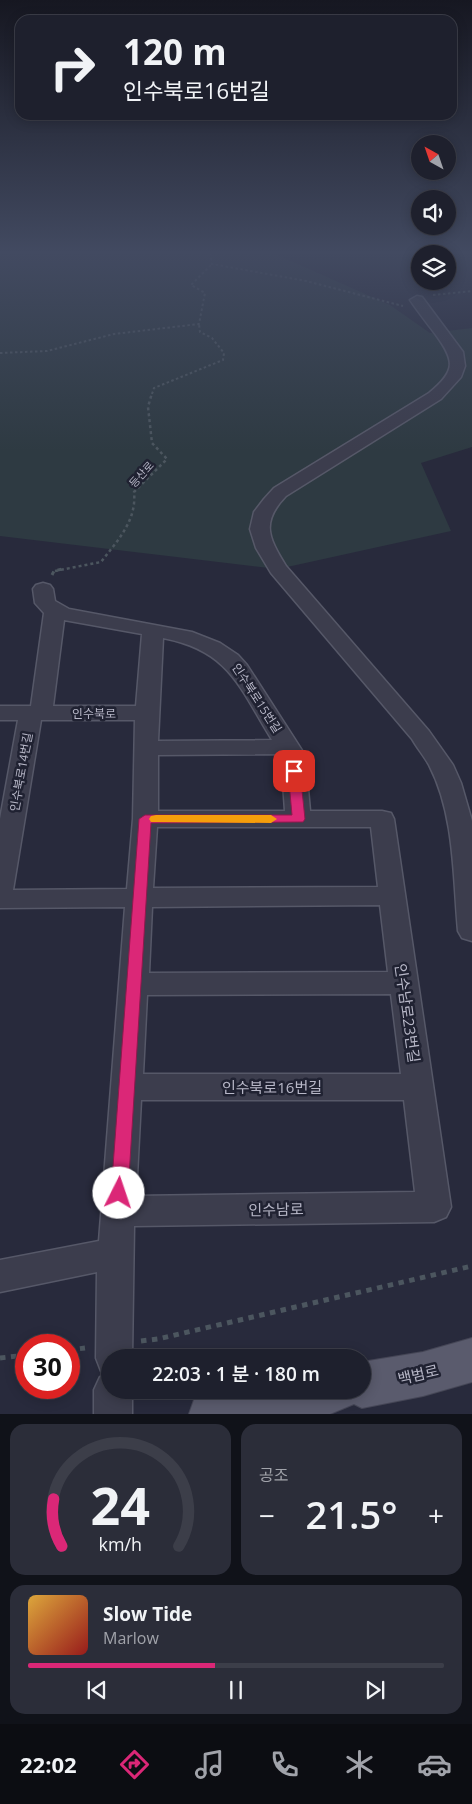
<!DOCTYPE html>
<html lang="ko">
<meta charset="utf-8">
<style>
:root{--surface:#1e202d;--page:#2b2d39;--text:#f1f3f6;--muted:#a1a3aa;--line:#3c3e49;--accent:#db2777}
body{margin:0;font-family:"Open Sans","Noto Sans KR",sans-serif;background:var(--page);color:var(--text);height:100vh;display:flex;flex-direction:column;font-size:19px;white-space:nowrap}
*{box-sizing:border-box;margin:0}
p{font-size:16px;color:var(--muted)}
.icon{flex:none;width:28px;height:28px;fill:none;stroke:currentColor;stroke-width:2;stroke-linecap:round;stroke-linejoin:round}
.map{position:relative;height:1414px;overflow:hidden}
.panel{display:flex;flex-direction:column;gap:10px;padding:10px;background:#101219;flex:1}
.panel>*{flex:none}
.guide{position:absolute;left:15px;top:15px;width:442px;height:105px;border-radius:15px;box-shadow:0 2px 12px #0003,0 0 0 1px var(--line);background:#1e202d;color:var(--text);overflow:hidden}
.needle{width:32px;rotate:320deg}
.tools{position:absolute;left:411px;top:135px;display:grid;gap:10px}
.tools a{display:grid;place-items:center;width:45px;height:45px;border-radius:50%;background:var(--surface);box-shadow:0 2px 12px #0003,0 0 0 1px var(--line);font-size:25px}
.speed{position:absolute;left:15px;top:1334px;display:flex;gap:10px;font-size:25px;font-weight:700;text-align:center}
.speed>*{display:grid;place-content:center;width:65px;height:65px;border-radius:50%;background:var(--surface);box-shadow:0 2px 12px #0003,0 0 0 1px var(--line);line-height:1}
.speed .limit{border:8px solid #d22;background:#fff;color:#111}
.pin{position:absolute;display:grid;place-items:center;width:42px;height:42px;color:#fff;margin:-21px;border-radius:10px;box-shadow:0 2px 8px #0006}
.me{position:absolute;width:55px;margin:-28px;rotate:4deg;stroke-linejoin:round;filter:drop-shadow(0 0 4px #0008)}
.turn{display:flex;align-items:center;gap:18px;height:105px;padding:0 25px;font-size:22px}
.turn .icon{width:65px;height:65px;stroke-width:2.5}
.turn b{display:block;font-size:35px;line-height:42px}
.big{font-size:38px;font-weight:600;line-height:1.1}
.panel .tile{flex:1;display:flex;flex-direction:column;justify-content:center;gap:8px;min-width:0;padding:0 18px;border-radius:15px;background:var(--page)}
.panel .dial{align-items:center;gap:0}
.dial svg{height:130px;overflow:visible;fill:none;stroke:var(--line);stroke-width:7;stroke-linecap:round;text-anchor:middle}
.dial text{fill:var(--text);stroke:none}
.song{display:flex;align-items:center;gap:15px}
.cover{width:60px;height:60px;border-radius:8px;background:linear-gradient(135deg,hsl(40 70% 55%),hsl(0 70% 35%))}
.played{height:5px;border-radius:2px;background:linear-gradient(90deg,var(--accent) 45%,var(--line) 45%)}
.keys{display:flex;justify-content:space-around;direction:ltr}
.heat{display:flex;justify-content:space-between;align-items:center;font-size:28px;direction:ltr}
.panel .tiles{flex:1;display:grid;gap:10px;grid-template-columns:1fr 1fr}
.tile:last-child{grid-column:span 2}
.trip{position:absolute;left:101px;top:1349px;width:270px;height:50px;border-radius:25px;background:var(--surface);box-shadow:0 2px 12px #0003,0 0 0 1px var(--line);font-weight:600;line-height:50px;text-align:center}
.tab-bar{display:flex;height:80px;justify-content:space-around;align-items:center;background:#0c0d12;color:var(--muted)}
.tab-bar .icon{width:35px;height:35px}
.tab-bar .on{color:var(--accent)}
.tab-bar b{font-size:22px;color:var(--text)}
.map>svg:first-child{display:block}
.green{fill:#2e3a42}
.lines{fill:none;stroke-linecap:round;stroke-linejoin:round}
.minor-casing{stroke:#565868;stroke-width:3}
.major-casing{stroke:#454656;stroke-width:2}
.path-far3{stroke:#4c565f;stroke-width:2;stroke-dasharray:2.5 2.5;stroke-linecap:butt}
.path-far2{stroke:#4c565f;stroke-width:2.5;stroke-dasharray:3 3;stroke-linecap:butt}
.path-far1{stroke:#4c565f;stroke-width:3;stroke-dasharray:4 4;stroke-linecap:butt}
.path{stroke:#4c565f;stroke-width:5;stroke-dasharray:5.5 5.5;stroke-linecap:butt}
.minor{fill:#3c3d4d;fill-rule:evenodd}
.major{fill:#5a5b6d;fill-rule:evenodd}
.route{fill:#db2777;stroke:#8e194d}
.slow{fill:#f59e0b}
.labels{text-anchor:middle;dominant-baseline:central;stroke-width:5;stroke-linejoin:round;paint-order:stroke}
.far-street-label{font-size:11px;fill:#b8b8c8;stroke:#202232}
.street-label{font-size:12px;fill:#b8b8c8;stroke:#202232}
.near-street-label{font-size:15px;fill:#b8b8c8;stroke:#202232}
</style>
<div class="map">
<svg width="472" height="1414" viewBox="0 0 472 1414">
<rect width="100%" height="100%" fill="#282a3c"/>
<path class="green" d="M 0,253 L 273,253 L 390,305 L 430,333 L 472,328 L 472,447 L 421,463 L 451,531 L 278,569 L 0,536 Z"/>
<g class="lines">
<defs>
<path id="minor" d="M 417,296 L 422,297 L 463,352 L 465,366 L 461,377 L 441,399 L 286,496 C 261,522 268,537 286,566 L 429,731 L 453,765 L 461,783 L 472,821 L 472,941 L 462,938 L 458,931 C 453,877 455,815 429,765 C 424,756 417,748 412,739 L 271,573 L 256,548 L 250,529 L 254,512 L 264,499 L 274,488 L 429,393 C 456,371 455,361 436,335 C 427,323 418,312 410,300 Z
M 43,583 L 50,585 L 53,589 L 55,601 L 69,609 L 192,632 L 220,643 L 238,655 L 247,665 L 305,755 L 310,811 L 382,811 L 391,813 L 394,819 L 451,1207 L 446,1217 L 434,1222 L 134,1226 L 132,1358 L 110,1358 L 110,1390 L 132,1390 L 132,1414 L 94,1414 L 94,1390 L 100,1377 L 108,1373 L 101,1371 L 96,1358 L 97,1272 L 0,1292 L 0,1260 L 99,1241 L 125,907 L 0,908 L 0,819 L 18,720 L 0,720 L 0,706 L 31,706 L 44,613 L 35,603 L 33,589 L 36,585 ZM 64,620 L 142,634 L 136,706 L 53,706 ZM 163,638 C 230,651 239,687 272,740 L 158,741 ZM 41,720 L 135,720 L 133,819 L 127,889 L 13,890 ZM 281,754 L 285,811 L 158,811 L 158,755 ZM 157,827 L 371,827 L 378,887 L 153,888 ZM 380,905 L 388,972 L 149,973 L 152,907 ZM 391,994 L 401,1074 L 143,1074 L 147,995 ZM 141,1100 L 404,1100 L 415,1192 L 136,1196 Z"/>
<path id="major" d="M 472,1338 L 472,1382 L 423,1396 L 362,1408 L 354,1404 L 330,1414 L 189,1414 L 195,1397 L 216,1390 L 362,1390 L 362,1362 L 423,1352 Z"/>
</defs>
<use href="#minor" class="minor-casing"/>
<use href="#major" class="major-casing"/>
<path class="path-far3" d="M 210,253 L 212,264 L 306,281 L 403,306
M 433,295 L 472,291
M 0,353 L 47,351 L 114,334 L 199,324 L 205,293 L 191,285 L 212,264
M 152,394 L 154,388 L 223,360 L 224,353 L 212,338 L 200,332 L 199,324"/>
<path class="path-far2" d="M 55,571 L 101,562 C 117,541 137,521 134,492 L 167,459 L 152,443 L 148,407 L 152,393"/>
<path class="path-far1" d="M 52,575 L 54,571 L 62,569"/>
<path class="path" d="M 141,1341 L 158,1339 L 472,1266
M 69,1350 L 85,1348
M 0,1358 L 26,1355"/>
<use href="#minor" class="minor"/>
<use href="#major" class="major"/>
</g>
<linearGradient id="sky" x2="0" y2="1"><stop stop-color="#161721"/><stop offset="0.56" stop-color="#424a61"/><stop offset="1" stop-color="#424a61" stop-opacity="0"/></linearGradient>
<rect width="472" height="451" fill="url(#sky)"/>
<path class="route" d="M 294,767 L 300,771 L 305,819 L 303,822 L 151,823 L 128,1193 L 125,1198 L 119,1200 L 113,1198 L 111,1193 L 139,819 L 145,815 L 292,815 L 288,771 Z"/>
<path class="slow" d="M 156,815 L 271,815 L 277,819 L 271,823 L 151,822 L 149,819 L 151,816 Z"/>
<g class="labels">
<g class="far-street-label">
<text transform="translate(141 474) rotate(-48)">등산로</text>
</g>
<g class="street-label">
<text transform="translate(257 698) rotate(57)">인수북로15번길</text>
<text x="94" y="713">인수북로</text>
<text transform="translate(21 772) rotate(-80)">인수북로14번길</text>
</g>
<g class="near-street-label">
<text transform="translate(408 1013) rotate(82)">인수남로23번길</text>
<text x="272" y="1087">인수북로16번길</text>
<text transform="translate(276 1209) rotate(-1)">인수남로</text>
<text transform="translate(418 1374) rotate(-13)">백범로</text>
</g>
</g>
</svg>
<div class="tools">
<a><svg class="needle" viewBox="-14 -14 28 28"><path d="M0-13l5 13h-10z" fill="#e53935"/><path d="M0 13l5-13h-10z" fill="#a1a3aa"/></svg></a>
<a><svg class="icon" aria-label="sound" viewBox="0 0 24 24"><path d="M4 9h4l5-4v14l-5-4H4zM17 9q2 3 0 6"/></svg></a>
<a><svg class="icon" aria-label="layers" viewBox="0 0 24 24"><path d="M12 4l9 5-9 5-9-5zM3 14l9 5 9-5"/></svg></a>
</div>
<div class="speed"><div class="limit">30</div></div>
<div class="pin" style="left:294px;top:771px;background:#d93025"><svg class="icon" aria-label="arrive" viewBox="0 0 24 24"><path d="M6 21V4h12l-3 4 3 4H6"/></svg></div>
<svg class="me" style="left:119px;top:1193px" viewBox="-20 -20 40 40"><circle r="19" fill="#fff"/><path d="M0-13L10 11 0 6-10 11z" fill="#db2777"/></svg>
<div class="trip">22:03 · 1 분 · 180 m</div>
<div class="guide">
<div class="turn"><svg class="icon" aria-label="right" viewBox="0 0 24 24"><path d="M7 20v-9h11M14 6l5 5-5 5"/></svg><div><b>120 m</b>인수북로16번길</div></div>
</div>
</div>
<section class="panel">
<div class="tiles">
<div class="tile dial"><svg viewBox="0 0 100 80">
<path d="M14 69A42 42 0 1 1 86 69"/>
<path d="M14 69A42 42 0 0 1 9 40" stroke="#db2777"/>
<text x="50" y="56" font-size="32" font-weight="700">24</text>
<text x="50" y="72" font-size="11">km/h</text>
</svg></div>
<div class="tile"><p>공조</p>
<div class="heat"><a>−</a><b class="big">21.5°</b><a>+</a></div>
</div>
<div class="tile">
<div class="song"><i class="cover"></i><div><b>Slow Tide</b><p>Marlow</p></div></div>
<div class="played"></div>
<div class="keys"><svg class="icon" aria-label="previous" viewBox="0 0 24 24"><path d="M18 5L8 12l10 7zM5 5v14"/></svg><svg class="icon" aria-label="pause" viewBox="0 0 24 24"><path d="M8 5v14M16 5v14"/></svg><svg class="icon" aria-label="next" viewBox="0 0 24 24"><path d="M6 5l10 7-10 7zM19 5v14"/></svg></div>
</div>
</div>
</section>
<nav class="tab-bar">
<b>22:02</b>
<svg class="icon on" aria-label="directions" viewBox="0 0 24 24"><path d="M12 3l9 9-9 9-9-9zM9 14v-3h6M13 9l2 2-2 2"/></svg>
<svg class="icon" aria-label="music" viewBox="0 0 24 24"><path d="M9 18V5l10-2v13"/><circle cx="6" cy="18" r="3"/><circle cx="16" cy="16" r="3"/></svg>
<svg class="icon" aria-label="phone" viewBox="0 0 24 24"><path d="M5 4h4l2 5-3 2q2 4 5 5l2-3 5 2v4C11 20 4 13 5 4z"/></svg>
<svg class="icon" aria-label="climate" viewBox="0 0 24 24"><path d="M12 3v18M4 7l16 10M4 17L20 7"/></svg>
<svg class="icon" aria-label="car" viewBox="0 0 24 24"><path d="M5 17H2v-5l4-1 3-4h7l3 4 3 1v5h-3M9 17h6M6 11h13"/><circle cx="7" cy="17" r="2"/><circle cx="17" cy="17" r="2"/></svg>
</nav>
